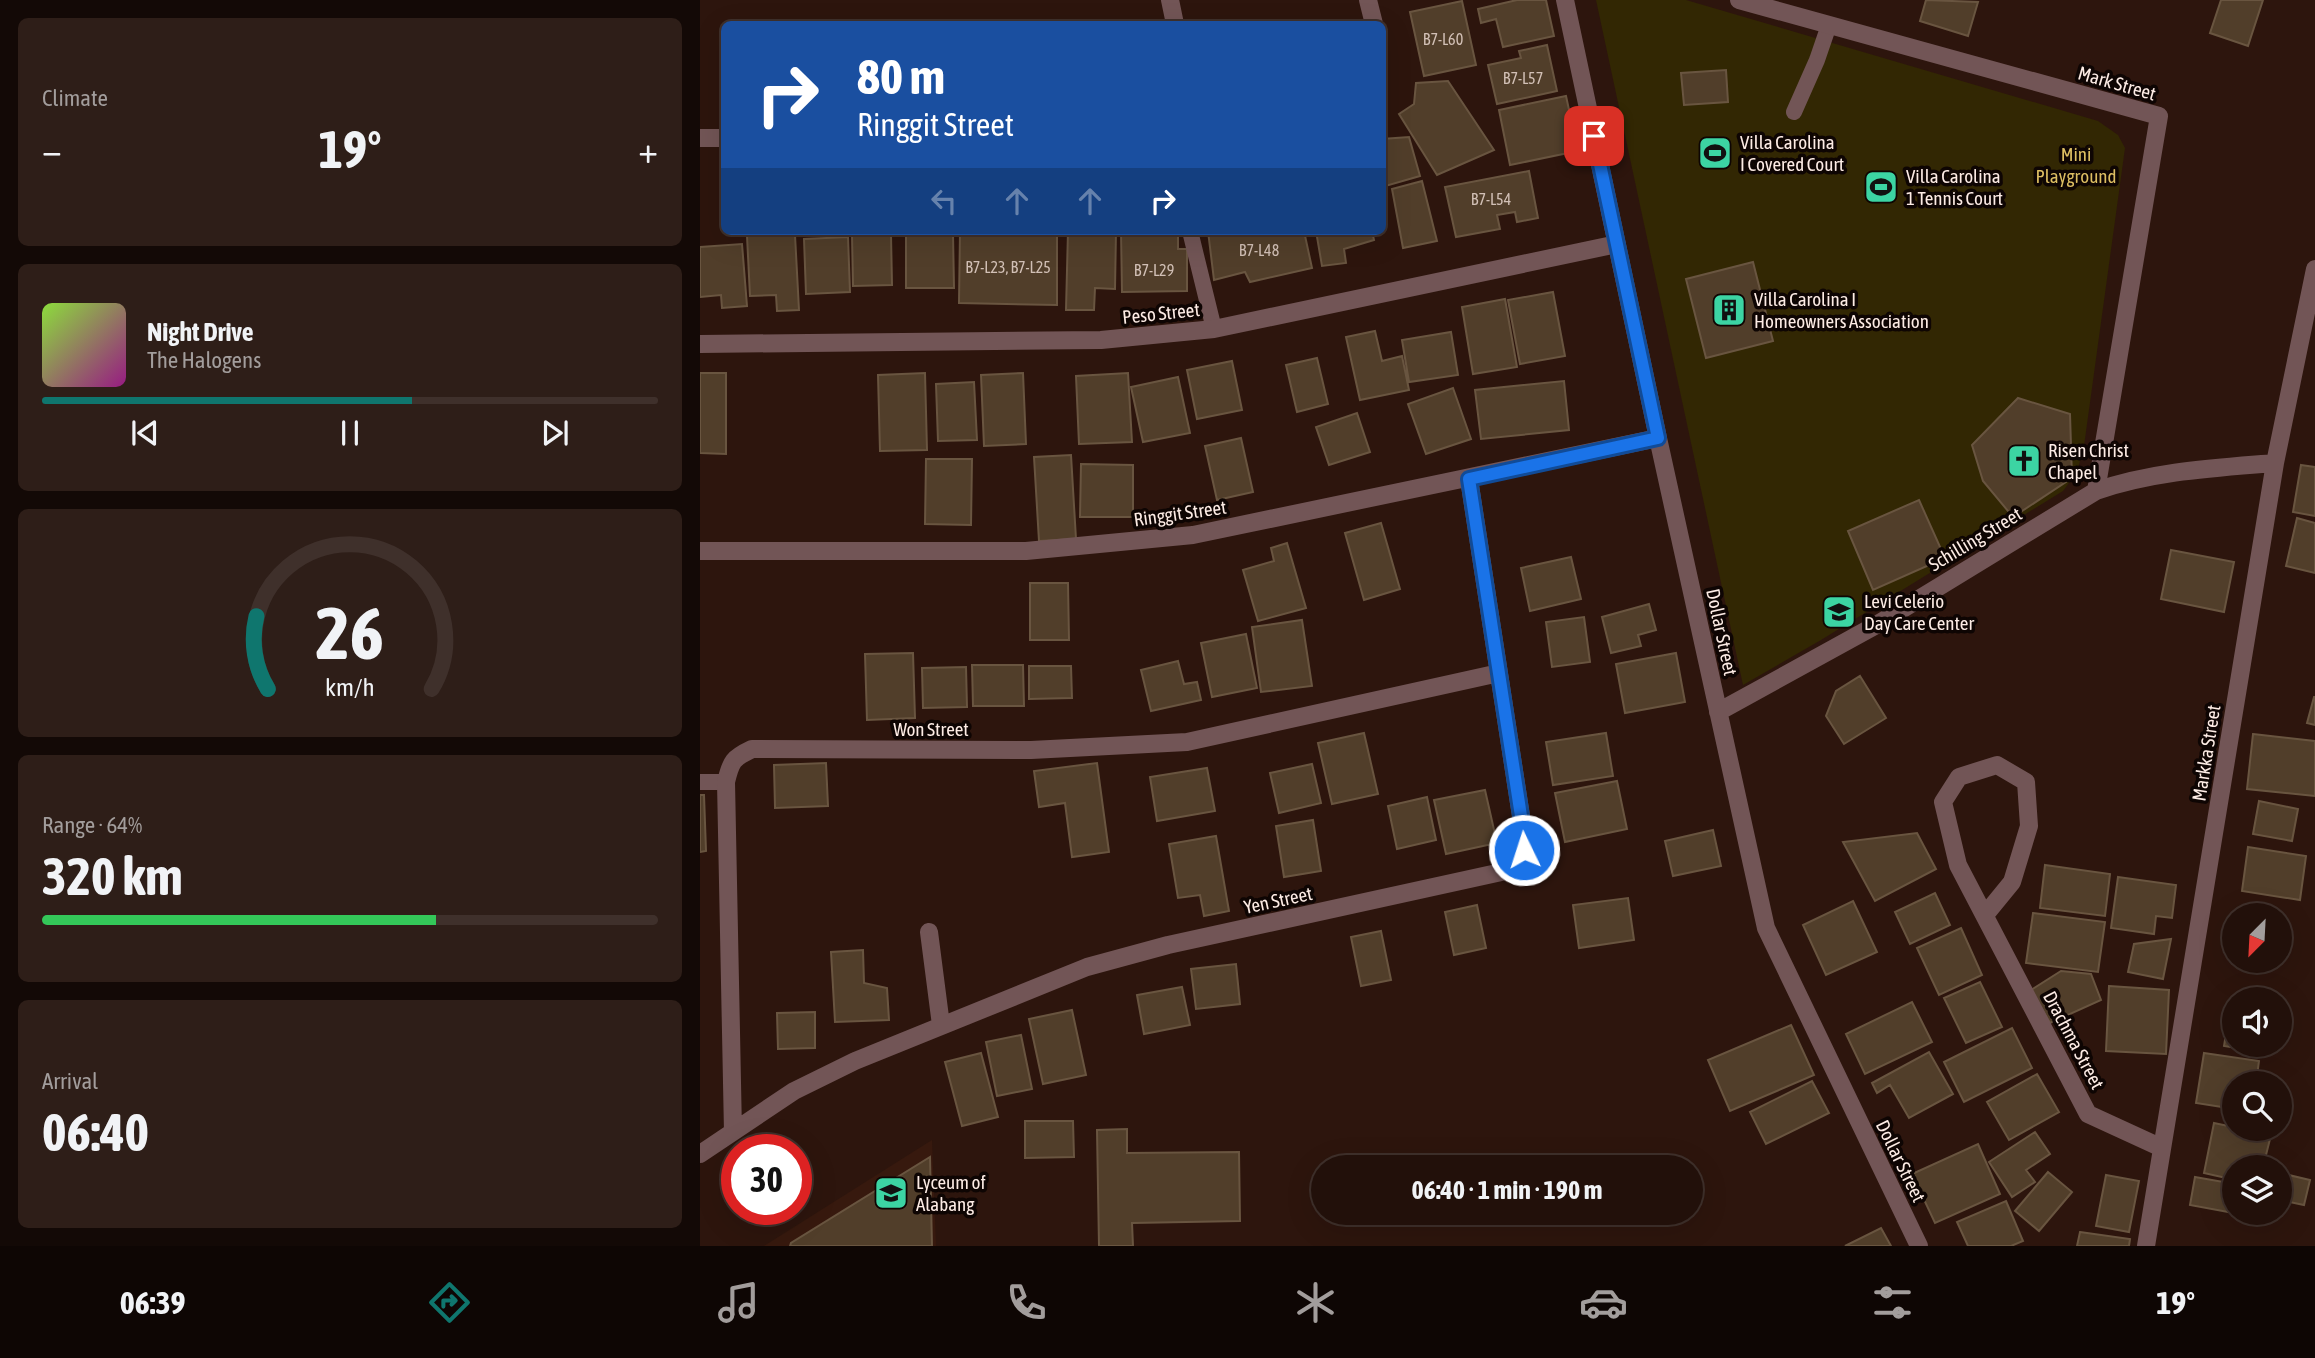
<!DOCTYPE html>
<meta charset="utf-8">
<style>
:root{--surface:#22100a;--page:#2e1e18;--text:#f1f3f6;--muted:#a29d9c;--line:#3f302b;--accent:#0f766e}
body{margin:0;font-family:"Asap Condensed",sans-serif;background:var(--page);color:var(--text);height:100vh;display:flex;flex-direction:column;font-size:26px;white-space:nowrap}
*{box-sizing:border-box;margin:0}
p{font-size:23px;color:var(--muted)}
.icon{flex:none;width:38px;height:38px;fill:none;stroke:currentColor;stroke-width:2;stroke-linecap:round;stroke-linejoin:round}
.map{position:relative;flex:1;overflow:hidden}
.panel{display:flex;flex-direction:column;gap:18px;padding:18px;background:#130906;width:700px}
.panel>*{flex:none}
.hud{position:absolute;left:21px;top:21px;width:665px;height:214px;border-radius:10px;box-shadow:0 7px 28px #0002,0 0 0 2px var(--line);background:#1a4fa0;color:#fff;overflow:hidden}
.needle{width:46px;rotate:204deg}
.tools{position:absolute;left:1522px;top:903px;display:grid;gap:14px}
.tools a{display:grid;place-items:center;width:70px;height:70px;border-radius:50%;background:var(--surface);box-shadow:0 7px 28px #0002,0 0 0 2px var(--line);font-size:35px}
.speed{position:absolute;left:21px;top:1134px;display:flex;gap:14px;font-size:35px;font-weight:700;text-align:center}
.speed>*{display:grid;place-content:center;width:91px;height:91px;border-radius:50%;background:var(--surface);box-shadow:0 7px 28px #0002,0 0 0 2px var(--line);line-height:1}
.speed .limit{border:10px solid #d22;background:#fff;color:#111}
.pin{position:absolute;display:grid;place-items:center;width:60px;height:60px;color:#fff;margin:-30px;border-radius:14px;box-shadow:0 4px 10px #0006}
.me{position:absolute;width:77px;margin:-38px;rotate:356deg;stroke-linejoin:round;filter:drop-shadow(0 0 5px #0008)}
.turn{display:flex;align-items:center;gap:24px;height:147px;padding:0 21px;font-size:32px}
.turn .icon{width:91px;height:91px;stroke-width:2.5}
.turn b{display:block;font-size:49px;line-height:60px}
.lanes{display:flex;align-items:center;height:66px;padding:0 21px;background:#0003;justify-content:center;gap:35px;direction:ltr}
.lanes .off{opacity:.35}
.big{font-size:52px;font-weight:700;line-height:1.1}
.panel .tile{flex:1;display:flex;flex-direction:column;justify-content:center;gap:10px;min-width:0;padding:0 24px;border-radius:10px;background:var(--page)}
.panel .dial{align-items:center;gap:0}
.dial svg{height:182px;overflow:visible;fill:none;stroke:var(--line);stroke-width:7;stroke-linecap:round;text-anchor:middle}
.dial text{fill:var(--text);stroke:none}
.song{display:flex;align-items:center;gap:21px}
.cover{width:84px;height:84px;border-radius:10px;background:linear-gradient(135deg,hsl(90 70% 55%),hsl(310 70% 35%))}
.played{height:7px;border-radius:4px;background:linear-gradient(90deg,var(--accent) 60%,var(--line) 60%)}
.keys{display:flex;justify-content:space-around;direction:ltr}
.heat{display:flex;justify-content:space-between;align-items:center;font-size:38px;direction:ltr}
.charge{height:10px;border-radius:5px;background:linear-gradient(90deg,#34c759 64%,var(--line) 0)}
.trip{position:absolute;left:611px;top:1155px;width:392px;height:70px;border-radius:35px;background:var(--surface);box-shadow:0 7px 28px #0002,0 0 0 2px var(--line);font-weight:700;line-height:70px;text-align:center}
.tabs{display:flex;height:112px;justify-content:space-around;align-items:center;background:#0e0604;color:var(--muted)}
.tabs .icon{width:49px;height:49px}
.tabs .on{color:var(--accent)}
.tabs b{font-size:32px;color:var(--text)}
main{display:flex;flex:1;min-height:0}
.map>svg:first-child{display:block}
.built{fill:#37190e}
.green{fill:#322703}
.building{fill:#513e2a;stroke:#695540;stroke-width:2}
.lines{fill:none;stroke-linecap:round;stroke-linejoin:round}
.lane{stroke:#725556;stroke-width:16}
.street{stroke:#725556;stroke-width:18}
.route-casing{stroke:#114b97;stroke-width:18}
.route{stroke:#1a73e8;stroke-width:12}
.labels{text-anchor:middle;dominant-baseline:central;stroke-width:7;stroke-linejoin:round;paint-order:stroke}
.number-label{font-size:16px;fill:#d2c0b6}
.street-label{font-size:19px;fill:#fdece5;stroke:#0e0503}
.poi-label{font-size:19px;fill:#fdece5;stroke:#0e0503;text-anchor:start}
.park-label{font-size:19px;fill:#debf63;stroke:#0e0503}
</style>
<main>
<section class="panel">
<div class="tile"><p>Climate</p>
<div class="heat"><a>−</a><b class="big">19°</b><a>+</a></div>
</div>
<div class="tile">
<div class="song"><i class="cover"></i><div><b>Night Drive</b><p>The Halogens</p></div></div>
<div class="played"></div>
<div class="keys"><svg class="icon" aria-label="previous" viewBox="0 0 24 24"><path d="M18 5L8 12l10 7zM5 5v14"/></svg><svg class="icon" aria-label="pause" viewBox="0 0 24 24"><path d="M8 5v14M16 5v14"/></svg><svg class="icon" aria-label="next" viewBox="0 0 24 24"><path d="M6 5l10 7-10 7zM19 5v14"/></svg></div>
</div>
<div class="tile dial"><svg viewBox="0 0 100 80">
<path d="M14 69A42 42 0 1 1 86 69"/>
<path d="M14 69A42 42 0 0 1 9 37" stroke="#0f766e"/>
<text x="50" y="56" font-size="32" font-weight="700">26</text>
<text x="50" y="72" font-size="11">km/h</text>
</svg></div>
<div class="tile"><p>Range · 64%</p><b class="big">320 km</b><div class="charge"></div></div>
<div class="tile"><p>Arrival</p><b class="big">06:40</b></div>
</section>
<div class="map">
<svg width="1615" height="1246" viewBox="0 0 1615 1246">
<rect width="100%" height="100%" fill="#2d150d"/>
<path class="built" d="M 232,1140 L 236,1246 L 64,1246 Z"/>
<path class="green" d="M 896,0 L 986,0 L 1398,121 L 1418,135 L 1425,148 L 1384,446 L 1377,472 L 1363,491 L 1121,640 L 1043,685 Z"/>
<path class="building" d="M 817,0 L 846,0 L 854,36 L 803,47 L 796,19 L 781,23 L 778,9 Z
M 1226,0 L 1278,2 L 1268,36 L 1220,21 Z
M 1521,0 L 1563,0 L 1548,46 L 1510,33 Z
M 762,1 L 776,65 L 724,76 L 710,12 Z
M 847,45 L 857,91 L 797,104 L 788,65 L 821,58 L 819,51 Z
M 1026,70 L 1028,102 L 984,105 L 981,73 Z
M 748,81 L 794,150 L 737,175 L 699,114 L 714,104 L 716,83 Z
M 866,96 L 878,151 L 810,165 L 799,110 Z
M 709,137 L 720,176 L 682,187 L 682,139 Z
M 829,171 L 838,218 L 817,222 L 815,212 L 797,215 L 800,229 L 756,237 L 745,187 Z
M 722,181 L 737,241 L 703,248 L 692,189 Z
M 260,231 L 357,231 L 357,305 L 259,303 Z
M 368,231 L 416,231 L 415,289 L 395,288 L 394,310 L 366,310 Z
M 421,231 L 478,231 L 478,249 L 487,249 L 487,291 L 422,292 Z
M 508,231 L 604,231 L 612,268 L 550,282 L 545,272 L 514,280 Z
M 616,231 L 672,231 L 674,240 L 644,249 L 646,263 L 622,266 Z
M 253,234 L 254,288 L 206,288 L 206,235 Z
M 95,235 L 99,310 L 77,311 L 76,295 L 50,296 L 47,236 Z
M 152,235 L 191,235 L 192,285 L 153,286 Z
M 148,237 L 150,292 L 106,294 L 104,239 Z
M 42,244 L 47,306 L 22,308 L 21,295 L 0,297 L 0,247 Z
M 1053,262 L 1073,341 L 1006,358 L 986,279 Z
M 853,292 L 865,356 L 820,364 L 808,300 Z
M 805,299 L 817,367 L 773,374 L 762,307 Z
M 675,331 L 682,361 L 702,356 L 709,390 L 660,400 L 646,337 Z
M 751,332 L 758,375 L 709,382 L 702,340 Z
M 617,358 L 628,404 L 597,412 L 586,365 Z
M 532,361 L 542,410 L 497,419 L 487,370 Z
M 0,373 L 26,373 L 26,454 L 0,453 Z
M 225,373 L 227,450 L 180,451 L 178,375 Z
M 323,373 L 326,444 L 284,446 L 281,375 Z
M 428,373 L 432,442 L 379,444 L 376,376 Z
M 478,377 L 490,433 L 443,442 L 431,387 Z
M 864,381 L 869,430 L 781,439 L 775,390 Z
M 274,382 L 277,440 L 238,441 L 236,384 Z
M 753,388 L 771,439 L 726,454 L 708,404 Z
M 1318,398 L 1370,414 L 1372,478 L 1313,517 L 1283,481 L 1272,445 Z
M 657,413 L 670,452 L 629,465 L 616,427 Z
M 541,438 L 553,492 L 517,500 L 505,446 Z
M 371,455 L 376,539 L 339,541 L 334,457 Z
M 226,459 L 272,459 L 271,525 L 225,524 Z
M 381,464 L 433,465 L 433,517 L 380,517 Z
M 1601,465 L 1615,467 L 1615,516 L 1593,512 Z
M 1219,500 L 1245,558 L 1173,590 L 1148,531 Z
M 1597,518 L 1615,523 L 1615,573 L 1586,566 Z
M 681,523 L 700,589 L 664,600 L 645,533 Z
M 587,543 L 606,608 L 558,621 L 543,570 L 574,561 L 571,548 Z
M 1471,550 L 1534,562 L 1524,612 L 1461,599 Z
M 871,557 L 881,599 L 830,611 L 821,568 Z
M 330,583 L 368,583 L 369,640 L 330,640 Z
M 949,604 L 956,630 L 938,635 L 941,646 L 911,653 L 902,617 Z
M 884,617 L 890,662 L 852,667 L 846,622 Z
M 602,620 L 612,686 L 561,692 L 552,627 Z
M 546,634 L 557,688 L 512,697 L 501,643 Z
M 213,653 L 215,718 L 167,720 L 165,654 Z
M 976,653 L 985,702 L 925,713 L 916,664 Z
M 478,661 L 484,684 L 497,682 L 501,700 L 451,711 L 441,670 Z
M 272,665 L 323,665 L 324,706 L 273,706 Z
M 329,666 L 371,666 L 372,698 L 329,699 Z
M 266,667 L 267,707 L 223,708 L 222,668 Z
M 1160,676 L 1186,718 L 1144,744 L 1126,716 L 1136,691 Z
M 1614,697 L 1615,697 L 1615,725 L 1607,723 Z
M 664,733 L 678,794 L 632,804 L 618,743 Z
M 906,733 L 913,776 L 853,785 L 846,742 Z
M 1553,734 L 1615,741 L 1615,796 L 1547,789 Z
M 126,763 L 128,806 L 75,808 L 74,765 Z
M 397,763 L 409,852 L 372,857 L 365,803 L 339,807 L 334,771 Z
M 612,764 L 621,803 L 579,813 L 570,773 Z
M 507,768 L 515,811 L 457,821 L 450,777 Z
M 917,781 L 927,829 L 865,842 L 855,793 Z
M 785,790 L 797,843 L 746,854 L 734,800 Z
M 0,795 L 4,795 L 6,851 L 0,852 Z
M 727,797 L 736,840 L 697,849 L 688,806 Z
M 1559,801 L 1598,809 L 1592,841 L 1553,834 Z
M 613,820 L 621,871 L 584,877 L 576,826 Z
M 1013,830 L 1021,866 L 973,876 L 965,841 Z
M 1217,833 L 1236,869 L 1175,901 L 1143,842 Z
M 516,836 L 529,911 L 504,916 L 500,895 L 478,898 L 469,844 Z
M 1548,847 L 1606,856 L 1600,900 L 1542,891 Z
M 1345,865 L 1410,874 L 1405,916 L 1340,908 Z
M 1418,877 L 1476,885 L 1472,918 L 1456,916 L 1454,934 L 1411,928 Z
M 1235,893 L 1250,925 L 1210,944 L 1195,912 Z
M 928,898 L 934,940 L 879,948 L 873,905 Z
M 1153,901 L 1177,952 L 1126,975 L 1103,925 Z
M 777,905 L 786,948 L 754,955 L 745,912 Z
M 1540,909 L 1575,914 L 1575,915 L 1540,915 Z
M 1333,913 L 1405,922 L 1398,972 L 1326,963 Z
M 1261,928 L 1282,975 L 1239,995 L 1217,948 Z
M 681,931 L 691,980 L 661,986 L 651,937 Z
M 1471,939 L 1463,979 L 1428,972 L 1434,944 Z
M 163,950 L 164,983 L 187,988 L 189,1020 L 135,1022 L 131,952 Z
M 536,964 L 540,1004 L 496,1009 L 491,969 Z
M 1361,971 L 1391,974 L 1401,1000 L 1350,1023 L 1331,990 Z
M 1280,982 L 1302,1027 L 1266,1043 L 1244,998 Z
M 1409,986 L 1469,990 L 1466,1054 L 1406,1051 Z
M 482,987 L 490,1025 L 444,1034 L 437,995 Z
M 1212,1002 L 1232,1042 L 1165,1074 L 1146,1034 Z
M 1531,1004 L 1535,1004 L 1535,1045 L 1563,1045 L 1562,1052 L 1524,1046 Z
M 372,1010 L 386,1075 L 343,1084 L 329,1019 Z
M 115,1012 L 115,1048 L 78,1049 L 77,1013 Z
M 1091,1025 L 1114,1075 L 1030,1111 L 1008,1060 Z
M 1312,1028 L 1332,1068 L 1264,1102 L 1244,1062 Z
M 321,1035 L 332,1089 L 297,1096 L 286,1042 Z
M 1229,1052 L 1253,1094 L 1209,1118 L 1190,1085 L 1177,1093 L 1172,1083 Z
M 281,1053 L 298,1117 L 262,1126 L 245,1062 Z
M 1504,1053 L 1559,1061 L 1556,1083 L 1535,1083 L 1535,1109 L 1496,1103 Z
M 1337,1074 L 1359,1112 L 1309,1140 L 1287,1102 Z
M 1112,1081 L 1129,1113 L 1066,1144 L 1050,1112 Z
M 325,1121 L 373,1121 L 374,1157 L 325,1158 Z
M 1514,1123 L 1571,1135 L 1563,1167 L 1535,1167 L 1535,1180 L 1504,1173 Z
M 427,1129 L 427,1153 L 539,1152 L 540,1221 L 432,1223 L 433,1246 L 399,1246 L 397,1130 Z
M 1335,1132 L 1350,1154 L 1326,1170 L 1335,1182 L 1312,1197 L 1289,1162 Z
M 1278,1144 L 1300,1194 L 1235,1223 L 1212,1174 Z
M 230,1157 L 232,1246 L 90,1246 L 91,1243 Z
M 1348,1172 L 1372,1192 L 1339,1231 L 1315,1211 Z
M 1580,1173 L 1610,1180 L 1604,1205 L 1580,1200 Z
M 1406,1175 L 1439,1181 L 1429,1232 L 1396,1226 Z
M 1495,1177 L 1535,1184 L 1535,1213 L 1539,1214 L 1490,1205 Z
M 1306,1201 L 1323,1241 L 1311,1246 L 1268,1246 L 1257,1222 Z
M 1181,1228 L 1191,1246 L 1145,1246 Z
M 1380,1232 L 1430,1239 L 1429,1246 L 1377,1246 Z"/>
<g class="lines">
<path class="lane" d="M 1094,112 L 1117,60 L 1129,25
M 490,231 L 514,329
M 0,782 L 26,782"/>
<path class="street" d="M 470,0 L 475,24
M 668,0 L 674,24
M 865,0 L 958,438 L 1066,928 L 1219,1246
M 1039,0 L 1459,116 L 1396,491
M 0,138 L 24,138
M 0,344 L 401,340 L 514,329 L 917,244
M 0,551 L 326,551 L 493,535 L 958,438
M 1018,712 L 1178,624 L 1396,491 C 1454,471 1515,468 1575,463
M 1285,915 L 1312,882 L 1329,826 L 1326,782 L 1297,765 L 1259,777 L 1243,802 L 1258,865 L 1388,1114 L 1462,1148
M 229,932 L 241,1025
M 33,1132 L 26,782 C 31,761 33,758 52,749 L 331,750 L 487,742 L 799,673
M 0,1154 L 94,1091 L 155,1061 L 387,967 L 468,945 L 806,871 C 821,857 823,849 823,829 L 769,479
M 1446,1246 L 1575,463 L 1615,269"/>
</g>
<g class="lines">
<defs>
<path id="route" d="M 824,850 L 823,829 L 769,479 L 958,438 L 894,136"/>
</defs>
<use href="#route" class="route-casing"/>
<use href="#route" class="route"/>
</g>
<defs>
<symbol id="stadium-square" viewBox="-11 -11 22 22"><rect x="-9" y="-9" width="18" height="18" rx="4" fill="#3cd4a3" stroke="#0e0503"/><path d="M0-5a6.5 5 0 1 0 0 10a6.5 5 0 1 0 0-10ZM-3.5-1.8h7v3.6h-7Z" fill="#111"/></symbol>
<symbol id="building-square" viewBox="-11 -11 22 22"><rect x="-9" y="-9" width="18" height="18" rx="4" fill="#3cd4a3" stroke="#0e0503"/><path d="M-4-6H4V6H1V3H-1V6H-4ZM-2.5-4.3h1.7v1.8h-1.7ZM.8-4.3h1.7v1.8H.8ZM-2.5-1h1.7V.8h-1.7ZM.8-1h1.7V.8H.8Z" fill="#111"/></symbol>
<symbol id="church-square" viewBox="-11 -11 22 22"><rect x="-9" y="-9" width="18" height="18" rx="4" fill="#3cd4a3" stroke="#0e0503"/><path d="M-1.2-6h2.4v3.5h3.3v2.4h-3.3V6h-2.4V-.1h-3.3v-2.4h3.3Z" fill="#111"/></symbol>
<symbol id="school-square" viewBox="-11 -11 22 22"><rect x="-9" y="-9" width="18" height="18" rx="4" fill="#3cd4a3" stroke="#0e0503"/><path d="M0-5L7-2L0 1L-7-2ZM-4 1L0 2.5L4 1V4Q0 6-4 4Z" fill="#111"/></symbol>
<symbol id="university-square" viewBox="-11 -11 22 22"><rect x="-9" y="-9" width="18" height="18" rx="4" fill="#3cd4a3" stroke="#0e0503"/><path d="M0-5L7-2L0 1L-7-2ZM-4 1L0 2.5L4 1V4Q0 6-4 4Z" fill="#111"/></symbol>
</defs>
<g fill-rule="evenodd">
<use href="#stadium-square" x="996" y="134" width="38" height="38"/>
<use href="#stadium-square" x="1162" y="168" width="38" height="38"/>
<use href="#building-square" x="1010" y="291" width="38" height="38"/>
<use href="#church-square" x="1305" y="442" width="38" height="38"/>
<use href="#school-square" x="1120" y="593" width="38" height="38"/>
<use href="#university-square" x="172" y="1174" width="38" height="38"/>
</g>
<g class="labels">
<g class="number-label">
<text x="743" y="39">B7-L60</text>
<text x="823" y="78">B7-L57</text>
<text x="791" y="199">B7-L54</text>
<text x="559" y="250">B7-L48</text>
<text x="308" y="267">B7-L23, B7-L25</text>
<text x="454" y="270">B7-L29</text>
</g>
<g class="street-label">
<text transform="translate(1417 83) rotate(16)">Mark Street</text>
<text transform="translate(461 313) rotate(-6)">Peso Street</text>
<text transform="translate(480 513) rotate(-8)">Ringgit Street</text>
<text transform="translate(1275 539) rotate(-31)">Schilling Street</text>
<text transform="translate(1022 632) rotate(78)">Dollar Street</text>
<text x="231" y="729">Won Street</text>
<text transform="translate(1506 753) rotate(-81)">Markka Street</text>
<text transform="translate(578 900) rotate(-12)">Yen Street</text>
<text transform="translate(1374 1040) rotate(62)">Drachma Street</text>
<text transform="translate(1201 1161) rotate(64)">Dollar Street</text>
</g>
<g class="poi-label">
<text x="1040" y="142">Villa Carolina<tspan x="1040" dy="22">I Covered Court</tspan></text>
<text x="1206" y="176">Villa Carolina<tspan x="1206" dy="22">1 Tennis Court</tspan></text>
<text x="1054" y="299">Villa Carolina I<tspan x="1054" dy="22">Homeowners Association</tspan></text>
<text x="1348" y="450">Risen Christ<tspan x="1348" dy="22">Chapel</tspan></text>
<text x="1164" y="601">Levi Celerio<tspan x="1164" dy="22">Day Care Center</tspan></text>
<text x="216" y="1182">Lyceum of<tspan x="216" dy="22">Alabang</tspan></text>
</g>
<g class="park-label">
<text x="1376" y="154">Mini<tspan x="1376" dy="22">Playground</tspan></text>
</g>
</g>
</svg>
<div class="tools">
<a><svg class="needle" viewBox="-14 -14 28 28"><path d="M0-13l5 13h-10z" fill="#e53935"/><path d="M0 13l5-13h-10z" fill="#a29d9c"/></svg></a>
<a><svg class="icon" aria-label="sound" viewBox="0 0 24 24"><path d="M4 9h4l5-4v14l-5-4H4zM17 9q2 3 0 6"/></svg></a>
<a><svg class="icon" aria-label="search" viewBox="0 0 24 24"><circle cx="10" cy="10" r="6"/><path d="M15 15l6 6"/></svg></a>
<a><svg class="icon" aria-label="layers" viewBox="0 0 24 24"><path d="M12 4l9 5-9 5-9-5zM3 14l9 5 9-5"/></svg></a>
</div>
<div class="speed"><div class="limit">30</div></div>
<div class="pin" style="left:894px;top:136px;background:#d93025"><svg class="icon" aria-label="arrive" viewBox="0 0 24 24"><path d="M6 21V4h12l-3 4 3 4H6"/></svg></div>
<svg class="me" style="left:824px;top:850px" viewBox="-20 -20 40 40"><circle r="17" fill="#1a73e8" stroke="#fff" stroke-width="3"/><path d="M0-11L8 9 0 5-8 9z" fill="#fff"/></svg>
<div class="trip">06:40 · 1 min · 190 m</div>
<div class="hud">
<div class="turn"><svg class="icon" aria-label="right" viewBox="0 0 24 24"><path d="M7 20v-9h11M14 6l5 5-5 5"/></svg><div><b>80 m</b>Ringgit Street</div></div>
<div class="lanes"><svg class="icon off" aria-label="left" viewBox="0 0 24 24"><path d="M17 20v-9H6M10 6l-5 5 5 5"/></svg><svg class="icon off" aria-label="ahead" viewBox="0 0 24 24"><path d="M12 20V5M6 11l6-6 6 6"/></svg><svg class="icon off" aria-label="ahead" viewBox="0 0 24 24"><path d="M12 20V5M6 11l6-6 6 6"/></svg><svg class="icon" aria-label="right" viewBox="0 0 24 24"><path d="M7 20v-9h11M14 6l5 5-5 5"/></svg></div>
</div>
</div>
</main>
<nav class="tabs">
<b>06:39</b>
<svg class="icon on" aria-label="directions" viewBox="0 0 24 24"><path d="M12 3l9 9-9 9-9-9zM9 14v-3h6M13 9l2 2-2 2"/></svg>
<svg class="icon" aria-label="music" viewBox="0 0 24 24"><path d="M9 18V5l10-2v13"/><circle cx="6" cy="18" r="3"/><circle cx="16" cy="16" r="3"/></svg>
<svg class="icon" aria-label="phone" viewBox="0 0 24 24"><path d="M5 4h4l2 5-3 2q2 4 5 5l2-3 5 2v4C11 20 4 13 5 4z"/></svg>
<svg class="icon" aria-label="climate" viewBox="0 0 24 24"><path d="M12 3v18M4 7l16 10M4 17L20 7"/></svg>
<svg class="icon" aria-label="car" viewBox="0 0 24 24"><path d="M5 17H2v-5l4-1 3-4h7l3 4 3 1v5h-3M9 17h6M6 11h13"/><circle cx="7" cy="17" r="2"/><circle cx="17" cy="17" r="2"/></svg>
<svg class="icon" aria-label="filters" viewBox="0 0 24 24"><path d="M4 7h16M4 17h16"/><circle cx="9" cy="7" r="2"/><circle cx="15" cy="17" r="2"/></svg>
<b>19°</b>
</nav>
